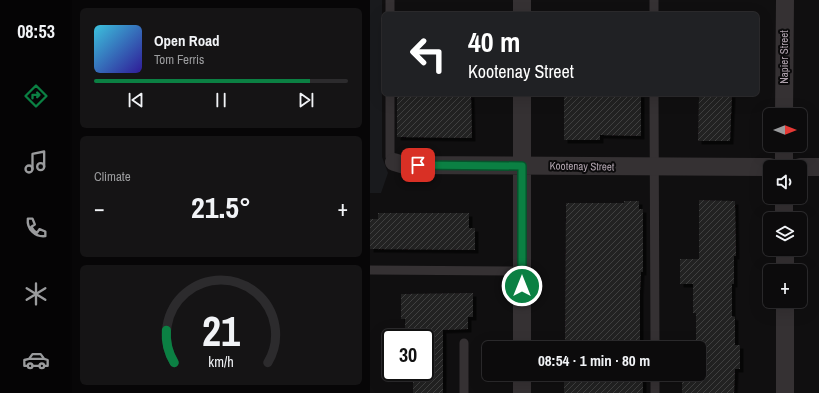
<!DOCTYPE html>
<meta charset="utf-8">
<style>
:root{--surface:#0c0b0c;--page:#151415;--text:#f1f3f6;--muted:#9a9b9d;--line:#2c2b2d;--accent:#0b8043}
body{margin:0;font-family:"Archivo Narrow",sans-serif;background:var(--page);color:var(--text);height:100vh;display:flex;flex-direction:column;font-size:15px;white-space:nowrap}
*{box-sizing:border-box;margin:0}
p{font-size:13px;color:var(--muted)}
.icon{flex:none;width:22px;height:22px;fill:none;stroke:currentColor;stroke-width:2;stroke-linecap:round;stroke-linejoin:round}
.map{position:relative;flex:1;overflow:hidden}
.drawer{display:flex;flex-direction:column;gap:8px;padding:8px;background:#070607;width:298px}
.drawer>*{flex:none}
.banner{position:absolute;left:12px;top:12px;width:377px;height:84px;border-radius:6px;box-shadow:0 4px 16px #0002,0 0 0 1px var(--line);background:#202124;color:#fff;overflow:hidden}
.needle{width:26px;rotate:90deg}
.fabs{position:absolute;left:393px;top:108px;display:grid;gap:8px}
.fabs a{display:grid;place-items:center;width:44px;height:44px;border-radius:6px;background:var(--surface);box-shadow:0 4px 16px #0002,0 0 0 1px var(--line);font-size:20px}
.speed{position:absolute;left:12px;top:329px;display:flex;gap:8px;font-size:20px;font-weight:700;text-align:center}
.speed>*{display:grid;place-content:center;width:52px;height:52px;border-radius:50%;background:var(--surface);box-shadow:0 4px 16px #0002,0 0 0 1px var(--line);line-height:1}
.speed .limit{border:2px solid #111;border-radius:6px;background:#fff;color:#111}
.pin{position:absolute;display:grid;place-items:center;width:34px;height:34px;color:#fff;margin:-17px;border-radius:8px;box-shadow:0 2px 6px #0006}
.me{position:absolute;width:44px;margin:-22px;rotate:0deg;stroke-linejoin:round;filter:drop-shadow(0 0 3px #0008)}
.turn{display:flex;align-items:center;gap:14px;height:84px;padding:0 20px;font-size:18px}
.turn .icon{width:52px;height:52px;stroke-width:2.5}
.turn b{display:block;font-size:28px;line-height:34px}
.big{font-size:30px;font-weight:700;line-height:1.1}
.drawer .tile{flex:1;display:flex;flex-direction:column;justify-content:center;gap:6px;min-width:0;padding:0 14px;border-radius:6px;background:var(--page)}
.drawer .dial{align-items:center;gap:0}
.dial svg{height:104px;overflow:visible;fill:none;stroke:var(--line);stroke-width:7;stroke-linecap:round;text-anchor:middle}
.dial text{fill:var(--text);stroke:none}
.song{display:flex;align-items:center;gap:12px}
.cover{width:48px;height:48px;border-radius:6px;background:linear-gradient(135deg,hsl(190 70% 55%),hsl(250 70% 35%))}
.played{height:4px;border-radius:2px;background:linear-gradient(90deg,var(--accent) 85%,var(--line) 85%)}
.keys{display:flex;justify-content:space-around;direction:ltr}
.heat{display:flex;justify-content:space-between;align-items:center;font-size:22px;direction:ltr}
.trip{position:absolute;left:112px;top:341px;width:224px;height:40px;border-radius:6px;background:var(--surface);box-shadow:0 4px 16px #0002,0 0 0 1px var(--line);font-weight:700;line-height:40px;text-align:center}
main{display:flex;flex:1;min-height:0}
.tabs{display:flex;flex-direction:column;width:72px;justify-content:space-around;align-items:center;background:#050405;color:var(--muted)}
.tabs .icon{width:28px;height:28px}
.tabs .selected{color:var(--accent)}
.tabs b{font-size:18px;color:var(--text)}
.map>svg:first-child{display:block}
.park{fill:#191a1d}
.building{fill:url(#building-hatch);filter:url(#shadow)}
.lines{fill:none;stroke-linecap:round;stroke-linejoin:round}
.service{stroke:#353133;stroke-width:9}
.minor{stroke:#353133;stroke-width:18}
.route-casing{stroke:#07532c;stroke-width:10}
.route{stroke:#0b8043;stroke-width:7}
.labels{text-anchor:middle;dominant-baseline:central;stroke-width:4;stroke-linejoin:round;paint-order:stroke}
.street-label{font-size:11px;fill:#afa2ad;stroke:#0b0a0b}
</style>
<main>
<nav class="tabs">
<b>08:53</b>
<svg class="icon selected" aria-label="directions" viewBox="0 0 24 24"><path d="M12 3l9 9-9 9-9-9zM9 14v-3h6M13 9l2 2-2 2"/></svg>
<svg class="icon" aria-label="music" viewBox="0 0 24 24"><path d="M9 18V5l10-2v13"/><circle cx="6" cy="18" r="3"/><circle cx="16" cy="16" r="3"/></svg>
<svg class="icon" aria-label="phone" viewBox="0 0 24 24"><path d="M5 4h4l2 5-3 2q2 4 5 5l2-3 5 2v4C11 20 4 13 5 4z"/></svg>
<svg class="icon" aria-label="climate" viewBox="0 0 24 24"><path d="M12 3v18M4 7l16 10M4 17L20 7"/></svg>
<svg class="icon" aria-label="car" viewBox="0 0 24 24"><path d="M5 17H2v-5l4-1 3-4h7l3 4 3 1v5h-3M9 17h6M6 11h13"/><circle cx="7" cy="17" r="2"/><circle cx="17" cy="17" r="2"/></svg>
</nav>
<section class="drawer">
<div class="tile">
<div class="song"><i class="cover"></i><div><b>Open Road</b><p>Tom Ferris</p></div></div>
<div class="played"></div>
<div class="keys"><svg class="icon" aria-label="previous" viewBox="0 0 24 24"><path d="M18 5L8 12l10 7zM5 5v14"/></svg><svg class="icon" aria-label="pause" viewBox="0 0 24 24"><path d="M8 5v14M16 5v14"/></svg><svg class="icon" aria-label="next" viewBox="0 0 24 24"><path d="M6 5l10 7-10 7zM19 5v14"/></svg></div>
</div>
<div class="tile"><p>Climate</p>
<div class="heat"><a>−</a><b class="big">21.5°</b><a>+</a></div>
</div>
<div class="tile dial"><svg viewBox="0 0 100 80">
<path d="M14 69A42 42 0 1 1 86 69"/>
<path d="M14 69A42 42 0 0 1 8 44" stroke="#0b8043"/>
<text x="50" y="56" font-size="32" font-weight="700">21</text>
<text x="50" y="72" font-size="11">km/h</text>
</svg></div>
</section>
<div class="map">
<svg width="449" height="393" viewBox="0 0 449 393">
<defs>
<pattern id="building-hatch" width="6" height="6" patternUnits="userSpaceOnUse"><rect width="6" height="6" fill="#242223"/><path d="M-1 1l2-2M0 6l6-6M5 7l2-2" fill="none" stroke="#413f40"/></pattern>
<filter id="shadow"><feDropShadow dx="3.5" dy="3.5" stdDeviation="0" flood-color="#0009"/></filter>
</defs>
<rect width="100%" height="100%" fill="#100f10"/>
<path class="park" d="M 0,0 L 12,0 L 12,157 L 18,173 L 11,193 L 0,193 Z"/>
<path class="building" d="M 27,94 L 101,94 L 102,138 L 27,137 Z
M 194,94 L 271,94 L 271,136 L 230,135 L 230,140 L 194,140 Z
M 329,94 L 362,94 L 360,141 L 328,141 Z
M 329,200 L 365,201 L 366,256 L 364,256 L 364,284 L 362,284 L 362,316 L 365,317 L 365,345 L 370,345 L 370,369 L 365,369 L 364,393 L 312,393 L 312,374 L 329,374 L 329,348 L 314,348 L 314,345 L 326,345 L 326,313 L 323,313 L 323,284 L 310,284 L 310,259 L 329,259 Z
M 254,201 L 269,201 L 269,209 L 273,209 L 273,272 L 271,272 L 270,293 L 270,345 L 273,345 L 273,348 L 195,348 L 196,203 L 254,203 Z
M 8,213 L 99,213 L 99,228 L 105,228 L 105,250 L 0,249 L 0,219 L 8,219 Z
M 103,293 L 103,317 L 98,317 L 98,329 L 73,330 L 73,393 L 43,393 L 43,372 L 55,372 L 55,330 L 35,331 L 35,319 L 31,319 L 31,294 Z
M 194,374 L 273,374 L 273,393 L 194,393 Z"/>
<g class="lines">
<path class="service" d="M 284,0 L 284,14
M 20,14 L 20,0
M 20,94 L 20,157 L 24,162
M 284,94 L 285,348
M 0,270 L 152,271
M 285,374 L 285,393
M 94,393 L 94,343"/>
<path class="minor" d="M 152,14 L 152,0
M 152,94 L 152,348
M 414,115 L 415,0
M 414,145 L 414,167
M 24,162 L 34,165 L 400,167
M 430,167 L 449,167
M 414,197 L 414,219
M 415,249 L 415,271
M 415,301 L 415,393
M 152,374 L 152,393"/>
</g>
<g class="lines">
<defs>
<path id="route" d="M 48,165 L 152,166 L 152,286"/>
</defs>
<use href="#route" class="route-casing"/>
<use href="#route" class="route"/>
</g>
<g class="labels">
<g class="street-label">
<text transform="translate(414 57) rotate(-90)">Napier Street</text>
<text transform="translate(212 166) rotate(1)">Kootenay Street</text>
</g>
</g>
</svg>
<div class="fabs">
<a><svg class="needle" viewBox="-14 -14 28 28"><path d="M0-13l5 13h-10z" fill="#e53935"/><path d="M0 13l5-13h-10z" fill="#9a9b9d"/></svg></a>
<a><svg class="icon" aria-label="sound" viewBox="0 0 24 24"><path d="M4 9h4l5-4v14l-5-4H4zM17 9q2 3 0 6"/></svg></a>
<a><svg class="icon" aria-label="layers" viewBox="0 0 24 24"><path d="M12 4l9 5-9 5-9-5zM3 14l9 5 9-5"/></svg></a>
<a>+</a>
</div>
<div class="speed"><div class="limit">30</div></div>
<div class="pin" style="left:48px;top:165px;background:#d93025"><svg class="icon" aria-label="arrive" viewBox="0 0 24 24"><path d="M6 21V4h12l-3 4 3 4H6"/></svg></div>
<svg class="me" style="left:152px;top:286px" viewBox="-20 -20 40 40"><circle r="17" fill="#0b8043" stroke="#fff" stroke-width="3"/><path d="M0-11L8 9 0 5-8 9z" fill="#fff"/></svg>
<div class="trip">08:54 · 1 min · 80 m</div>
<div class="banner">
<div class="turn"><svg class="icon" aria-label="left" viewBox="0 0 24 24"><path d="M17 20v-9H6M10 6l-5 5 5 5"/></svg><div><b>40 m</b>Kootenay Street</div></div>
</div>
</div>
</main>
